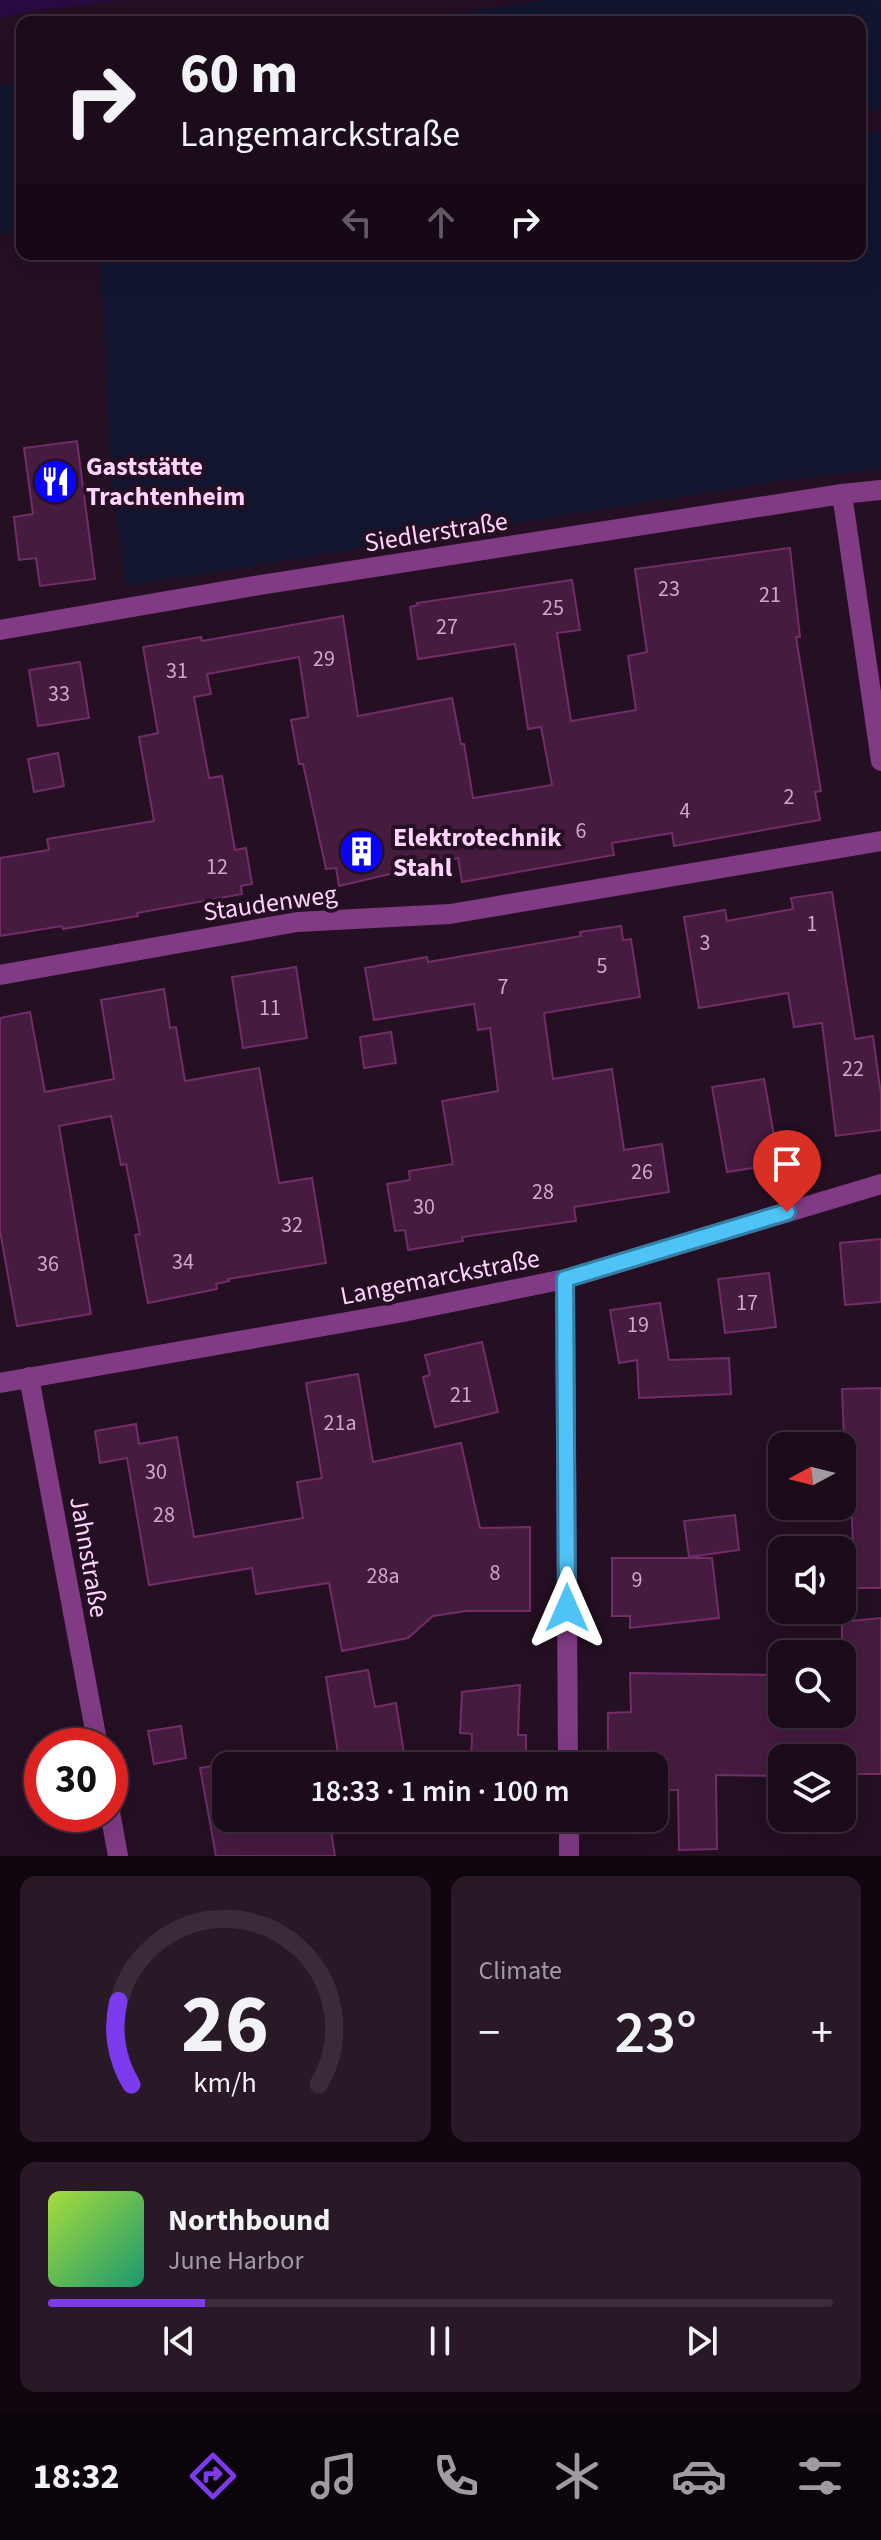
<!DOCTYPE html>
<meta charset="utf-8">
<style>
:root{--surface:#1c0b1a;--page:#291927;--text:#f1f3f6;--muted:#a09ba2;--line:#3a2b39;--accent:#7c3aed}
body{margin:0;font-family:"Source Sans 3",sans-serif;background:var(--page);color:var(--text);height:100vh;display:flex;flex-direction:column;font-size:30px;white-space:nowrap}
*{box-sizing:border-box;margin:0}
p{font-size:26px;color:var(--muted)}
.icon{flex:none;width:44px;height:44px;fill:none;stroke:currentColor;stroke-width:2;stroke-linecap:round;stroke-linejoin:round}
.map{position:relative;height:1856px;overflow:hidden}
.side{display:flex;flex-direction:column;gap:20px;padding:20px;background:#0f060e;flex:1}
.side>*{flex:none}
.hud{position:absolute;left:16px;top:16px;width:850px;height:244px;border-radius:16px;box-shadow:0 8px 32px #0002,0 0 0 2px var(--line);background:#1c0b1a;color:var(--text);overflow:hidden}
.needle{width:52px;rotate:263deg}
.buttons{position:absolute;left:768px;top:1432px;display:grid;gap:16px}
.buttons a{display:grid;place-items:center;width:88px;height:88px;border-radius:16px;background:var(--surface);box-shadow:0 8px 32px #0002,0 0 0 2px var(--line);font-size:40px}
.speed{position:absolute;left:24px;top:1728px;display:flex;gap:16px;font-size:40px;font-weight:700;text-align:center}
.speed>*{display:grid;place-content:center;width:104px;height:104px;border-radius:50%;background:var(--surface);box-shadow:0 8px 32px #0002,0 0 0 2px var(--line);line-height:1}
.speed .limit{border:12px solid #d22;background:#fff;color:#111}
.pin{position:absolute;display:grid;place-items:center;width:68px;height:68px;color:#fff;margin:-82px -34px;border-radius:50% 50% 50% 0;rotate:-45deg;box-shadow:0 0 8px #0007}
.pin .icon{rotate:45deg}
.me{position:absolute;width:88px;margin:-44px;rotate:0deg;stroke-linejoin:round;filter:drop-shadow(0 0 6px #0008)}
.turn{display:flex;align-items:center;gap:28px;height:168px;padding:0 32px;font-size:36px}
.turn .icon{width:104px;height:104px;stroke-width:2.5}
.turn b{display:block;font-size:56px;line-height:68px}
.lanes{display:flex;align-items:center;height:76px;padding:0 32px;background:#0003;justify-content:center;gap:40px;direction:ltr}
.lanes .off{opacity:.35}
.big{font-size:60px;font-weight:600;line-height:1.1}
.side .tile{flex:1;display:flex;flex-direction:column;justify-content:center;gap:12px;min-width:0;padding:0 28px;border-radius:16px;background:var(--page)}
.side .dial{align-items:center;gap:0}
.dial svg{height:208px;overflow:visible;fill:none;stroke:var(--line);stroke-width:7;stroke-linecap:round;text-anchor:middle}
.dial text{fill:var(--text);stroke:none}
.song{display:flex;align-items:center;gap:24px}
.cover{width:96px;height:96px;border-radius:12px;background:linear-gradient(135deg,hsl(80 70% 55%),hsl(160 70% 35%))}
.played{height:8px;border-radius:4px;background:linear-gradient(90deg,var(--accent) 20%,var(--line) 20%)}
.keys{display:flex;justify-content:space-around;direction:ltr}
.heat{display:flex;justify-content:space-between;align-items:center;font-size:44px;direction:ltr}
.side .tiles{flex:1;display:grid;gap:20px;grid-template-columns:1fr 1fr}
.tile:last-child{grid-column:span 2}
.trip{position:absolute;left:212px;top:1752px;width:456px;height:80px;border-radius:16px;background:var(--surface);box-shadow:0 8px 32px #0002,0 0 0 2px var(--line);font-weight:600;line-height:80px;text-align:center}
.dock{display:flex;height:128px;justify-content:space-around;align-items:center;background:#0b040a;color:var(--muted)}
.dock .icon{width:56px;height:56px}
.dock .current{color:var(--accent)}
.dock b{font-size:36px;color:var(--text)}
.map>svg:first-child{display:block}
.green{fill:#12152f}
.water{fill:#2a0a43}
.building{fill:#461b40;stroke:#722d69;stroke-width:2}
.lines{fill:none;stroke-linecap:round;stroke-linejoin:round}
.minor{stroke:#813a84;stroke-width:20}
.route-casing{stroke:#337fa1;stroke-width:20}
.route{stroke:#4fc3f7;stroke-width:14}
.labels{text-anchor:middle;dominant-baseline:central;stroke-width:8;stroke-linejoin:round;paint-order:stroke}
.number-label{font-size:22px;fill:#d1a5ce}
.poi-label{font-size:26px;font-weight:bold;fill:#ffd3fd;stroke:#250f23;text-anchor:start}
.street-label{font-size:26px;fill:#ffd3fd;stroke:#250f23}
</style>
<div class="map">
<svg width="881" height="1856" viewBox="0 0 881 1856">
<rect width="100%" height="100%" fill="#250f23"/>
<path class="green" d="M 542,0 L 881,0 L 881,109 L 860,112 L 860,22 L 401,22 Z
M 22,81 L 22,230 L 0,234 L 0,85 Z
M 881,131 L 881,469 L 780,481 L 126,586 L 112,488 L 100,254 L 860,254 L 860,133 Z"/>
<path class="water" d="M 0,0 L 122,0 L 31,11 L 0,18 Z"/>
<path class="building" d="M 77,441 L 95,579 L 40,586 L 36,558 L 19,560 L 14,517 L 33,514 L 24,448 Z
M 790,548 L 800,637 L 796,637 L 821,791 L 815,792 L 820,820 L 674,846 L 672,833 L 612,843 L 614,855 L 462,882 L 458,858 L 339,886 L 336,868 L 326,869 L 303,764 L 299,764 L 291,720 L 308,717 L 299,657 L 207,674 L 211,694 L 194,697 L 209,778 L 222,776 L 235,850 L 246,848 L 252,884 L 241,886 L 242,894 L 137,913 L 138,916 L 63,929 L 62,926 L 0,936 L 0,858 L 49,850 L 47,839 L 154,821 L 139,737 L 158,733 L 143,647 L 201,637 L 202,641 L 343,616 L 358,716 L 452,698 L 461,744 L 464,744 L 473,798 L 552,785 L 541,727 L 528,729 L 515,644 L 418,659 L 410,607 L 418,605 L 417,603 L 572,580 L 580,630 L 557,633 L 571,721 L 636,710 L 628,656 L 647,652 L 635,569 Z
M 80,662 L 89,718 L 38,726 L 29,670 Z
M 58,753 L 64,786 L 34,792 L 28,759 Z
M 832,892 L 855,1039 L 873,1036 L 881,1095 L 881,1130 L 836,1136 L 822,1023 L 794,1027 L 788,993 L 699,1008 L 684,917 L 725,910 L 727,921 L 793,909 L 791,898 Z
M 621,926 L 623,940 L 631,939 L 640,997 L 544,1013 L 553,1079 L 612,1069 L 624,1150 L 662,1144 L 669,1192 L 574,1207 L 576,1221 L 462,1237 L 463,1241 L 408,1250 L 405,1230 L 395,1231 L 387,1184 L 410,1180 L 409,1171 L 453,1164 L 442,1101 L 498,1091 L 490,1028 L 478,1030 L 474,1004 L 374,1020 L 365,968 L 427,957 L 428,962 L 581,936 L 580,932 Z
M 296,967 L 307,1038 L 243,1048 L 232,977 Z
M 164,989 L 170,1028 L 176,1027 L 185,1081 L 259,1068 L 279,1183 L 312,1178 L 326,1263 L 228,1279 L 229,1281 L 216,1284 L 217,1289 L 148,1303 L 135,1235 L 140,1234 L 126,1164 L 121,1165 L 111,1116 L 59,1126 L 91,1314 L 17,1326 L 0,1231 L 0,1018 L 30,1012 L 45,1092 L 114,1079 L 101,1000 Z
M 391,1032 L 396,1063 L 364,1068 L 360,1037 Z
M 764,1079 L 779,1164 L 727,1172 L 712,1087 Z
M 881,1239 L 881,1302 L 845,1305 L 840,1243 Z
M 769,1273 L 776,1327 L 725,1333 L 718,1279 Z
M 660,1303 L 669,1360 L 729,1358 L 731,1394 L 639,1398 L 637,1360 L 619,1363 L 610,1310 Z
M 482,1342 L 498,1412 L 435,1427 L 423,1377 L 430,1375 L 425,1355 Z
M 358,1374 L 373,1462 L 461,1443 L 480,1528 L 530,1527 L 530,1611 L 466,1611 L 433,1616 L 408,1638 L 342,1651 L 329,1583 L 256,1594 L 252,1568 L 149,1585 L 127,1458 L 100,1463 L 95,1431 L 136,1424 L 139,1444 L 177,1437 L 194,1537 L 303,1518 L 297,1482 L 322,1478 L 306,1383 Z
M 881,1388 L 881,1588 L 855,1588 L 851,1499 L 842,1500 L 842,1464 L 845,1464 L 842,1389 Z
M 735,1515 L 739,1550 L 689,1557 L 684,1521 Z
M 612,1558 L 712,1558 L 719,1618 L 630,1628 L 630,1616 L 612,1616 Z
M 881,1618 L 881,1774 L 842,1774 L 842,1758 L 780,1758 L 780,1776 L 716,1775 L 717,1849 L 679,1850 L 678,1790 L 654,1790 L 654,1766 L 608,1766 L 608,1713 L 631,1712 L 630,1673 L 782,1675 L 782,1714 L 842,1714 L 842,1622 Z
M 368,1670 L 375,1707 L 396,1703 L 406,1766 L 340,1766 L 326,1677 Z
M 520,1685 L 518,1735 L 526,1735 L 526,1766 L 471,1766 L 472,1734 L 460,1733 L 462,1692 Z
M 181,1726 L 186,1758 L 154,1764 L 148,1731 Z
M 251,1759 L 252,1766 L 226,1766 L 226,1818 L 329,1818 L 335,1856 L 216,1856 L 200,1768 Z
M 469,1818 L 524,1818 L 524,1829 L 468,1828 Z"/>
<g class="lines">
<path class="minor" d="M 842,494 L 881,761
M 0,630 L 260,585 L 842,494 L 881,490
M 0,975 L 297,922 L 450,914 L 881,841
M 565,1279 L 568,1766
M 29,1377 L 98,1746
M 0,1383 L 398,1313 L 565,1279 L 881,1184
M 110,1812 L 118,1856
M 569,1818 L 569,1856"/>
</g>
<g class="lines">
<defs>
<path id="route" d="M 567,1608 L 565,1279 L 787,1212"/>
</defs>
<use href="#route" class="route-casing"/>
<use href="#route" class="route"/>
</g>
<defs>
<symbol id="restaurant-disc" viewBox="-11 -11 22 22"><circle r="9.5" fill="#0902fc" stroke="#250f23"/><path d="M-5-6h1v4h1v-4h1v4h1v-4h1v5L-1.5 .5V6h-2V.5L-5-1ZM5-6V6H3V1.5H1.5Q1.5-4 5-6Z" fill="#fff"/></symbol>
<symbol id="building-disc" viewBox="-11 -11 22 22"><circle r="9.5" fill="#0902fc" stroke="#250f23"/><path d="M-4-6H4V6H1V3H-1V6H-4ZM-2.5-4.3h1.7v1.8h-1.7ZM.8-4.3h1.7v1.8H.8ZM-2.5-1h1.7V.8h-1.7ZM.8-1h1.7V.8H.8Z" fill="#fff"/></symbol>
</defs>
<g fill-rule="evenodd">
<use href="#restaurant-disc" x="30" y="456" width="51" height="51"/>
<use href="#building-disc" x="336" y="826" width="51" height="51"/>
</g>
<g class="labels">
<g class="number-label">
<text x="669" y="589">23</text>
<text x="770" y="595">21</text>
<text x="553" y="608">25</text>
<text x="447" y="627">27</text>
<text x="324" y="659">29</text>
<text x="177" y="671">31</text>
<text x="59" y="694">33</text>
<text x="789" y="797">2</text>
<text x="685" y="811">4</text>
<text x="581" y="831">6</text>
<text x="217" y="867">12</text>
<text x="812" y="924">1</text>
<text x="705" y="943">3</text>
<text x="602" y="966">5</text>
<text x="503" y="987">7</text>
<text x="270" y="1008">11</text>
<text x="853" y="1069">22</text>
<text x="642" y="1172">26</text>
<text x="543" y="1192">28</text>
<text x="424" y="1207">30</text>
<text x="292" y="1225">32</text>
<text x="183" y="1262">34</text>
<text x="48" y="1264">36</text>
<text x="747" y="1303">17</text>
<text x="638" y="1325">19</text>
<text x="461" y="1395">21</text>
<text x="340" y="1423">21a</text>
<text x="156" y="1472">30</text>
<text x="164" y="1515">28</text>
<text x="495" y="1573">8</text>
<text x="383" y="1576">28a</text>
<text x="637" y="1580">9</text>
</g>
<g class="poi-label">
<text x="86" y="466">Gaststätte<tspan x="86" dy="30">Trachtenheim</tspan></text>
<text x="393" y="837">Elektrotechnik<tspan x="393" dy="30">Stahl</tspan></text>
</g>
<g class="street-label">
<text transform="translate(436 532) rotate(-9)">Siedlerstraße</text>
<text transform="translate(270 903) rotate(-8)">Staudenweg</text>
<text transform="translate(440 1277) rotate(-11)">Langemarckstraße</text>
<text transform="translate(89 1557) rotate(80)">Jahnstraße</text>
</g>
</g>
</svg>
<div class="buttons">
<a><svg class="needle" viewBox="-14 -14 28 28"><path d="M0-13l5 13h-10z" fill="#e53935"/><path d="M0 13l5-13h-10z" fill="#a09ba2"/></svg></a>
<a><svg class="icon" aria-label="sound" viewBox="0 0 24 24"><path d="M4 9h4l5-4v14l-5-4H4zM17 9q2 3 0 6"/></svg></a>
<a><svg class="icon" aria-label="search" viewBox="0 0 24 24"><circle cx="10" cy="10" r="6"/><path d="M15 15l6 6"/></svg></a>
<a><svg class="icon" aria-label="layers" viewBox="0 0 24 24"><path d="M12 4l9 5-9 5-9-5zM3 14l9 5 9-5"/></svg></a>
</div>
<div class="speed"><div class="limit">30</div></div>
<div class="pin" style="left:787px;top:1212px;background:#d93025"><svg class="icon" aria-label="arrive" viewBox="0 0 24 24"><path d="M6 21V4h12l-3 4 3 4H6"/></svg></div>
<svg class="me" style="left:567px;top:1608px" viewBox="-20 -20 40 40"><path d="M0-17L14 15 0 8-14 15z" fill="#4fc3f7" stroke="#fff" stroke-width="4"/></svg>
<div class="trip">18:33 · 1 min · 100 m</div>
<div class="hud">
<div class="turn"><svg class="icon" aria-label="right" viewBox="0 0 24 24"><path d="M7 20v-9h11M14 6l5 5-5 5"/></svg><div><b>60 m</b>Langemarckstraße</div></div>
<div class="lanes"><svg class="icon off" aria-label="left" viewBox="0 0 24 24"><path d="M17 20v-9H6M10 6l-5 5 5 5"/></svg><svg class="icon off" aria-label="ahead" viewBox="0 0 24 24"><path d="M12 20V5M6 11l6-6 6 6"/></svg><svg class="icon" aria-label="right" viewBox="0 0 24 24"><path d="M7 20v-9h11M14 6l5 5-5 5"/></svg></div>
</div>
</div>
<section class="side">
<div class="tiles">
<div class="tile dial"><svg viewBox="0 0 100 80">
<path d="M14 69A42 42 0 1 1 86 69"/>
<path d="M14 69A42 42 0 0 1 9 37" stroke="#7c3aed"/>
<text x="50" y="56" font-size="32" font-weight="700">26</text>
<text x="50" y="72" font-size="11">km/h</text>
</svg></div>
<div class="tile"><p>Climate</p>
<div class="heat"><a>−</a><b class="big">23°</b><a>+</a></div>
</div>
<div class="tile">
<div class="song"><i class="cover"></i><div><b>Northbound</b><p>June Harbor</p></div></div>
<div class="played"></div>
<div class="keys"><svg class="icon" aria-label="previous" viewBox="0 0 24 24"><path d="M18 5L8 12l10 7zM5 5v14"/></svg><svg class="icon" aria-label="pause" viewBox="0 0 24 24"><path d="M8 5v14M16 5v14"/></svg><svg class="icon" aria-label="next" viewBox="0 0 24 24"><path d="M6 5l10 7-10 7zM19 5v14"/></svg></div>
</div>
</div>
</section>
<nav class="dock">
<b>18:32</b>
<svg class="icon current" aria-label="directions" viewBox="0 0 24 24"><path d="M12 3l9 9-9 9-9-9zM9 14v-3h6M13 9l2 2-2 2"/></svg>
<svg class="icon" aria-label="music" viewBox="0 0 24 24"><path d="M9 18V5l10-2v13"/><circle cx="6" cy="18" r="3"/><circle cx="16" cy="16" r="3"/></svg>
<svg class="icon" aria-label="phone" viewBox="0 0 24 24"><path d="M5 4h4l2 5-3 2q2 4 5 5l2-3 5 2v4C11 20 4 13 5 4z"/></svg>
<svg class="icon" aria-label="climate" viewBox="0 0 24 24"><path d="M12 3v18M4 7l16 10M4 17L20 7"/></svg>
<svg class="icon" aria-label="car" viewBox="0 0 24 24"><path d="M5 17H2v-5l4-1 3-4h7l3 4 3 1v5h-3M9 17h6M6 11h13"/><circle cx="7" cy="17" r="2"/><circle cx="17" cy="17" r="2"/></svg>
<svg class="icon" aria-label="filters" viewBox="0 0 24 24"><path d="M4 7h16M4 17h16"/><circle cx="9" cy="7" r="2"/><circle cx="15" cy="17" r="2"/></svg>
</nav>
